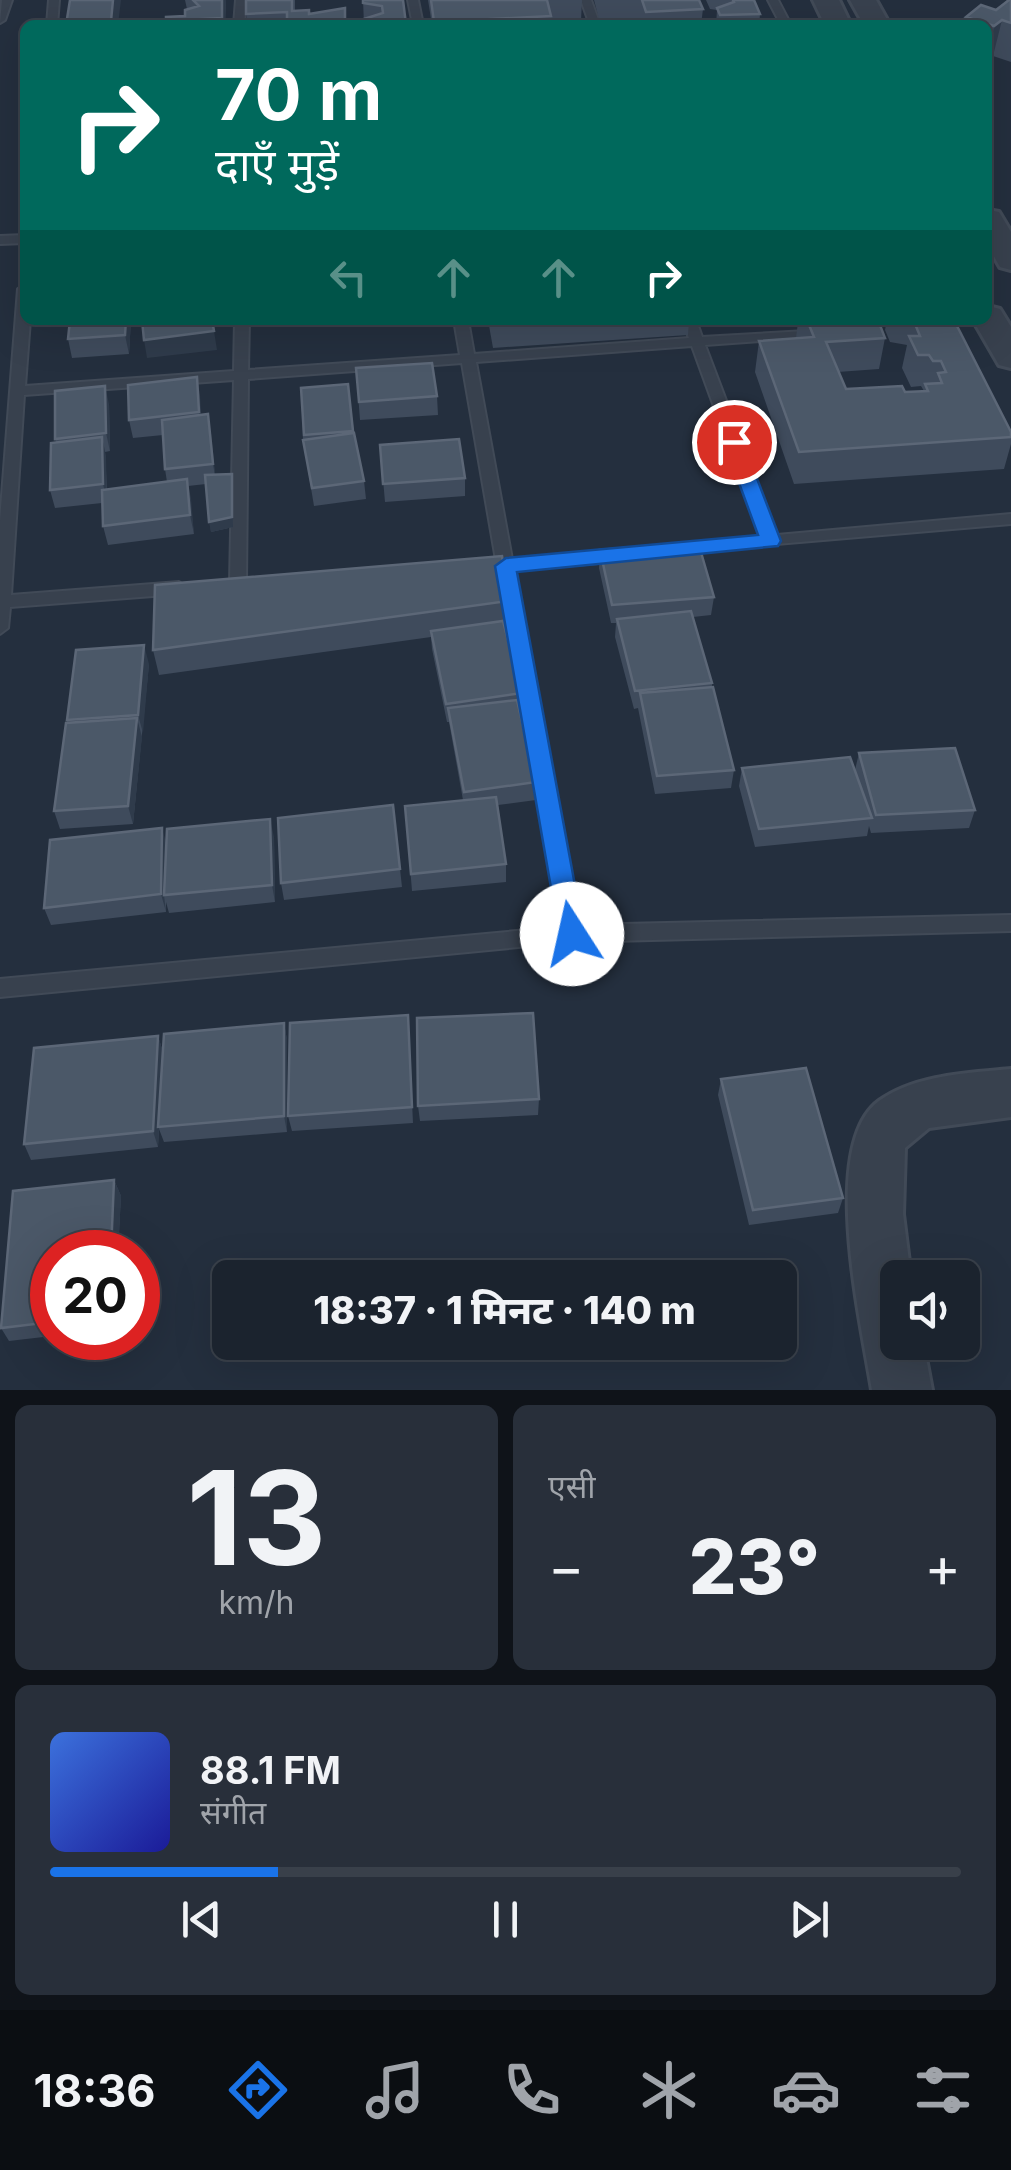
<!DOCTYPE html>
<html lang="hi">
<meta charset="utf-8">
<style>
:root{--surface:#1b232e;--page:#282f3a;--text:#f1f3f6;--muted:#a0a4aa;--line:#39404a;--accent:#1a73e8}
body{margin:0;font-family:Inter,"Noto Sans Devanagari",sans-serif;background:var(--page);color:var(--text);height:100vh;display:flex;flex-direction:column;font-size:38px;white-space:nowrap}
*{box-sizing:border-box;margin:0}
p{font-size:32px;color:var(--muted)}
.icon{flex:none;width:55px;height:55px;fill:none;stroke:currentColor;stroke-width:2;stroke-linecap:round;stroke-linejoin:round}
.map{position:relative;height:1390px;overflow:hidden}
.drawer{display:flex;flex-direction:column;gap:15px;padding:15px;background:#0f1319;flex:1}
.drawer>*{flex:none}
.top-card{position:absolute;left:20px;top:20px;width:972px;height:305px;border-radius:15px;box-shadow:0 10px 40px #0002,0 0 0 2px var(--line);background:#00695c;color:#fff;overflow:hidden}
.fabs{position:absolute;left:880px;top:1260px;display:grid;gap:20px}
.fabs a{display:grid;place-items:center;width:100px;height:100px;border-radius:15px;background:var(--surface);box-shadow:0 10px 40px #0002,0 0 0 2px var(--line);font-size:50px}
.speed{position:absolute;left:30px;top:1230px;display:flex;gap:20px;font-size:50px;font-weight:700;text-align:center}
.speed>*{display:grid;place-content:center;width:130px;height:130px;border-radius:50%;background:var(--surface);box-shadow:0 10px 40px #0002,0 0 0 2px var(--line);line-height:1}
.speed .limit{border:15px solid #d22;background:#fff;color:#111}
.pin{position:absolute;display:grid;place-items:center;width:85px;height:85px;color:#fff;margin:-42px;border:5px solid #fff;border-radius:50%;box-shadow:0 2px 10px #0007}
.me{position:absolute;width:110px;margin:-55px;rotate:350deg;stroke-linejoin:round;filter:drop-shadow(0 0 8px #0008)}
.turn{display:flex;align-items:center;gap:35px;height:210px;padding:0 30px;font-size:45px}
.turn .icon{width:130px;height:130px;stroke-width:2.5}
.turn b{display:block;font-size:70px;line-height:85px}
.lanes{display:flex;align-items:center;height:95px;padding:0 30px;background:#0003;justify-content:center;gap:50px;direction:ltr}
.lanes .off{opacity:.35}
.big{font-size:75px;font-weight:800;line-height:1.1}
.drawer .card{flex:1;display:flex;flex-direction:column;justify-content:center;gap:15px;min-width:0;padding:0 35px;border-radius:15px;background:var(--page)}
.drawer .dial{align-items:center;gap:0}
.dial b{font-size:130px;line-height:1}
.song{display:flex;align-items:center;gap:30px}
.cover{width:120px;height:120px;border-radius:15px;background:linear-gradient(135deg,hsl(220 70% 55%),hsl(240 70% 35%))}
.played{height:10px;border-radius:5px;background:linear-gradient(90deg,var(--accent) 25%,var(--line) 25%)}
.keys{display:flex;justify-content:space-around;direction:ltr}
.heat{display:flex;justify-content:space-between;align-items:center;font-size:55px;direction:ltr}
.drawer .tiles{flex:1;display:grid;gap:15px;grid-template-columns:1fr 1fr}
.card:last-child{grid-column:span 2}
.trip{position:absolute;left:212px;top:1260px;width:585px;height:100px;border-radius:15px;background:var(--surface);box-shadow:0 10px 40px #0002,0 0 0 2px var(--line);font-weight:800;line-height:100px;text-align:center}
.menu{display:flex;height:160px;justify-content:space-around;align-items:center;background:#0b0e12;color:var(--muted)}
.menu .icon{width:70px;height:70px}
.menu .current{color:var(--accent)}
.menu b{font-size:45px;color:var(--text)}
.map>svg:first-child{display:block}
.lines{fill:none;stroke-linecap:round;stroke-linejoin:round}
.service-casing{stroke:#414a57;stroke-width:4}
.tertiary-casing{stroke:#414a57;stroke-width:6}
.service{fill:#38414e;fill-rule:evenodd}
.tertiary{fill:#38414e;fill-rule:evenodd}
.wall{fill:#3f4b5c}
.shaded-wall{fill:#2f3b4b}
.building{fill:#4b5868;stroke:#5c6777;stroke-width:2.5}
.route{fill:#1a73e8;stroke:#114b97;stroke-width:2.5}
</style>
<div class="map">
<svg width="1011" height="1390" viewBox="0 0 1011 1390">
<rect width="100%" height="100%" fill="#242f3e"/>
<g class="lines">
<defs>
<path id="service" d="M 2,0 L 12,0 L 5,20 L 0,23 Z
M 49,0 L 59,0 L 57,25 L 47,25 Z
M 236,0 L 246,0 L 244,25 L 234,25 Z
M 408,0 L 418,0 L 423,25 L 413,25 Z
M 581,0 L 591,0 L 600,25 L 590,25 Z
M 768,0 L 778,0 L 791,25 L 781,25 Z
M 25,235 L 25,243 L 0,244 L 0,236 Z
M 25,285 L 25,320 L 30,320 L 25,386 L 234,371 L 235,320 L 249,320 L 248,370 L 460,355 L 454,320 L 468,320 L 474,354 L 689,338 L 682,320 L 696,320 L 702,337 L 824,330 L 824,336 L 819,337 L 705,345 L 777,535 L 1011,514 L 1011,524 L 672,553 L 670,549 L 678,544 L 761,536 L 692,346 L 476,362 L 512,559 L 623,549 L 631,555 L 623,561 L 514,570 L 579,925 L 1011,915 L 1011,931 L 571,942 L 0,997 L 0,979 L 560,927 L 498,571 L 479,573 L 471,567 L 479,561 L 496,560 L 462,363 L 248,379 L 246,583 L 238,589 L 230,583 L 234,380 L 24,395 L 11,595 L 179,582 L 187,588 L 179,594 L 10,607 L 8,628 L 0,634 L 0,521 L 18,289 Z"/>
<path id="tertiary" d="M 813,0 L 839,0 L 851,25 L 825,25 Z
M 850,0 L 876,0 L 890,25 L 864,25 Z
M 988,210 L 999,212 L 1011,232 L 1011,270 L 1000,267 L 988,246 Z
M 988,306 L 1000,309 L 1011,327 L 1011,368 L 999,365 L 973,320 L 988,320 Z
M 1011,1069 L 1011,1117 L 929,1128 L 905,1148 L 903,1214 L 911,1278 L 898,1278 L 898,1342 L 923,1342 L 932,1390 L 872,1390 C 862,1326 819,1145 879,1101 C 915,1075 968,1073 1011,1069 Z"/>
</defs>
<use href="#service" class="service-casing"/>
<use href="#tertiary" class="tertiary-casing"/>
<use href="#service" class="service"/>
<use href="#tertiary" class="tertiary"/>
</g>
<path class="wall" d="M 185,0 L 226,0 L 225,25 L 66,25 L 118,21 L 166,21 L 185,16 L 187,9 Z
M 246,0 L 295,0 L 295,10 L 346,25 L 247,25 Z
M 363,0 L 403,0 L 364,25 Z
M 428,0 L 582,0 L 581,21 L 551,23 L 551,25 L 432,25 Z
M 594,0 L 699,0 L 703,9 L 701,25 L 641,25 L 639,18 L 599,19 Z
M 706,0 L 754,0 L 760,14 L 759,25 L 716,25 L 717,10 L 710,9 Z
M 1007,0 L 1011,0 L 1011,62 L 993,56 L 988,61 L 988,25 L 964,25 L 966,17 L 996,10 Z
M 131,320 L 129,354 L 72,358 L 68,339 Z
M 488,320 L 689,320 L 688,335 L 493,348 Z
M 759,320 L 878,320 L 885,338 L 879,369 L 838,372 L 846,389 L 905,392 L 924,391 L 921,386 L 911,387 L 902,368 L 907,345 L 890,342 L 885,330 L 887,320 L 954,320 L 1011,432 L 1011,444 L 1004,469 L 794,484 L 755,372 L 759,341 L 796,338 L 798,322 L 761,324 Z
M 356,368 L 437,396 L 438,415 L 360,420 Z
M 197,377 L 201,415 L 208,414 L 215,475 L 232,474 L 233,527 L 211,532 L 206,484 L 188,486 L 194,534 L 108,545 L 103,526 L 102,503 L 55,508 L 50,490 L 56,442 L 55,439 L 109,404 L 110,451 L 105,452 L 107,489 L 167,482 L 165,469 L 163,435 L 133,438 L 129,420 Z
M 348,384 L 354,433 L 364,481 L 366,499 L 314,506 L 303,440 L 301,388 Z
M 380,445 L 465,478 L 465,496 L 385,502 Z
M 600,550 L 714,597 L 711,615 L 693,617 L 712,683 L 712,688 L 734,770 L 731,788 L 655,794 L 638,708 L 634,709 L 615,637 L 616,623 L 611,623 L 599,568 Z
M 508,601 L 508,627 L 505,627 L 522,693 L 522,711 L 520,711 L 536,782 L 536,800 L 498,805 L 506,864 L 506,882 L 412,891 L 405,806 L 463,800 L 449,722 L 447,722 L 432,649 L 431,637 L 159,675 L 153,650 Z
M 149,664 L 133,824 L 60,829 L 54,811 L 67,720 Z
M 859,753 L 975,810 L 969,828 L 871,833 L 869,826 L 867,836 L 755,847 L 739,786 L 742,768 L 855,770 Z
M 393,805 L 402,887 L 284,900 L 281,883 Z
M 274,837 L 275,902 L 169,913 L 166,902 L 166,912 L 51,925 L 44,908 L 167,845 Z
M 408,1015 L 413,1123 L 292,1131 L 288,1116 Z
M 284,1023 L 287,1040 L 287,1132 L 164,1142 L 159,1129 L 158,1147 L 31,1160 L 24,1144 L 158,1036 L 163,1052 Z
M 721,1079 L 843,1198 L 838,1213 L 749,1225 L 718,1095 Z
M 539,1099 L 538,1115 L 420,1121 L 418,1106 Z
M 114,1180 L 121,1196 L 118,1252 L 52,1252 L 52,1336 L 9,1341 L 1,1328 L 13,1191 Z"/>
<path class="shaded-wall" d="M 113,0 L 121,0 L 118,25 L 111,21 Z
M 222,0 L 226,0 L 225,25 L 223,25 L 222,18 Z
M 1002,20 L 993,56 L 988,61 L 994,26 Z
M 126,320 L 131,320 L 129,354 L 125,335 Z
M 214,331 L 217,350 L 147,358 L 144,340 Z
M 197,377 L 200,395 L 202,430 L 199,412 Z
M 105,386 L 109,404 L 110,451 L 106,433 Z
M 208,414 L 211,433 L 216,482 L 213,464 Z
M 102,437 L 106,456 L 107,502 L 103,484 Z
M 232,474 L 233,527 L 211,532 L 209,522 Z
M 187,479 L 191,498 L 194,534 L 190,515 Z
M 144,645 L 149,664 L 143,733 L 138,715 Z
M 137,718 L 142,737 L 133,824 L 128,806 Z
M 270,819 L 274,837 L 275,902 L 272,885 Z
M 162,828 L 167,846 L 164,895 L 166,912 L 161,894 Z
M 284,1023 L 287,1040 L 287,1132 L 284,1116 Z
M 158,1036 L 163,1052 L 158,1147 L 153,1131 Z
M 114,1180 L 121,1196 L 118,1252 L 111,1252 Z"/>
<path class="building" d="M 70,0 L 113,0 L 111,21 L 166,21 L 166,17 L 185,16 L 185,10 L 199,6 L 193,0 L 222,0 L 222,18 L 185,20 L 185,25 L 66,25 Z
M 246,0 L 292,0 L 292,11 L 309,10 L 309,14 L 345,8 L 345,25 L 287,25 L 287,12 L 246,14 Z
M 363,0 L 403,0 L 406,24 L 364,25 L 364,19 L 383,13 L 382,6 L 363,3 Z
M 431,0 L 547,0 L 551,16 L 434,22 Z
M 642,0 L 699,0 L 703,9 L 646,12 Z
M 733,0 L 754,0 L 760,14 L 720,15 L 717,8 L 734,2 Z
M 1009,0 L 1011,0 L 1011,23 L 1002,20 L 994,26 L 966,17 L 981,5 L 996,10 Z
M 70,320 L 126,320 L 125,335 L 68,339 Z
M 142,320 L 212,320 L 214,331 L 144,340 Z
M 807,320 L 878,320 L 885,338 L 826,342 L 846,389 L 902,386 L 905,392 L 928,391 L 925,384 L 942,383 L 938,373 L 946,372 L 941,361 L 933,361 L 929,355 L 918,355 L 909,336 L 920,336 L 915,324 L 924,324 L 923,320 L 954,320 L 1011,432 L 1011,437 L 799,452 L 759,341 L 814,337 Z
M 432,363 L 437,396 L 359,402 L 356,368 Z
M 197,377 L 199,412 L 129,420 L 128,385 Z
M 348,384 L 353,431 L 304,435 L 301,388 Z
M 105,386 L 106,433 L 55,439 L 55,391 Z
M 208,414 L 213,464 L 165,469 L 162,420 Z
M 354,433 L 364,481 L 312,488 L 303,440 Z
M 102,437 L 103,484 L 50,490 L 51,443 Z
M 459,439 L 465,478 L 383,484 L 380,445 Z
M 232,474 L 232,517 L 209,522 L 205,475 Z
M 187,479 L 190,515 L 103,526 L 102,490 Z
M 698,542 L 714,597 L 612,605 L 600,550 Z
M 502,556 L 508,601 L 153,650 L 155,585 Z
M 691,611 L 712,683 L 635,691 L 617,619 Z
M 503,621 L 522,693 L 446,704 L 431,631 Z
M 144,645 L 138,715 L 67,720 L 76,650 Z
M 713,687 L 734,770 L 657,776 L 640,693 Z
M 517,700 L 536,782 L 464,792 L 448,708 Z
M 137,718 L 128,806 L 54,811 L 66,723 Z
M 955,748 L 975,810 L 876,815 L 859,753 Z
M 850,757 L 872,818 L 759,829 L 742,768 Z
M 496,797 L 506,864 L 411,874 L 405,806 Z
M 393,805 L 400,869 L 281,883 L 278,818 Z
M 270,819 L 272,885 L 164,895 L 167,829 Z
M 162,828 L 161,894 L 44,908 L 50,840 Z
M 533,1013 L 539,1099 L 418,1106 L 417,1018 Z
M 408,1015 L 412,1107 L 288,1116 L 290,1023 Z
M 284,1023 L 284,1116 L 158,1127 L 164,1034 Z
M 158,1036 L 153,1131 L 24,1144 L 34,1048 Z
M 806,1068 L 843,1198 L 753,1210 L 721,1079 Z
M 114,1180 L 111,1252 L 52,1252 L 52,1322 L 1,1328 L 13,1191 Z"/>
<path class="route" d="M 734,436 L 743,442 L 781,541 L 778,546 L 517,572 L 584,934 L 581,941 L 572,945 L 562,941 L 559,934 L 495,566 L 506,558 L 758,535 L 724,442 Z"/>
</svg>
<div class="fabs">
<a><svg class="icon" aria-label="sound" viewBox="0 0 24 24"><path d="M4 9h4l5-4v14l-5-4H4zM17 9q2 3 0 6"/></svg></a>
</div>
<div class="speed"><div class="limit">20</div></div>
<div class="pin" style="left:734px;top:442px;background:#d93025"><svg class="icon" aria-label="arrive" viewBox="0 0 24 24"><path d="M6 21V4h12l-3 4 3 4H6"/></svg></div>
<svg class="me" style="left:572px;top:934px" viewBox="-20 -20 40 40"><circle r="19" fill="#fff"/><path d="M0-13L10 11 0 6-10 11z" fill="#1a73e8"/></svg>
<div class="trip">18:37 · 1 मिनट · 140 m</div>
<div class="top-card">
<div class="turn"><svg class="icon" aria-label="right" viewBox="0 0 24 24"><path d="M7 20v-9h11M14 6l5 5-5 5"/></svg><div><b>70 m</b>दाएँ मुड़ें</div></div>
<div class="lanes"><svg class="icon off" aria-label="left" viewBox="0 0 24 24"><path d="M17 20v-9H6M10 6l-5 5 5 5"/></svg><svg class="icon off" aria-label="ahead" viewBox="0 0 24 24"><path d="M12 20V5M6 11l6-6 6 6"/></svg><svg class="icon off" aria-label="ahead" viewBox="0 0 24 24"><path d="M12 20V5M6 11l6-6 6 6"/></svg><svg class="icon" aria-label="right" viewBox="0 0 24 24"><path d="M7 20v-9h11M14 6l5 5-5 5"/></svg></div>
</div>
</div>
<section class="drawer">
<div class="tiles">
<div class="card dial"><b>13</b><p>km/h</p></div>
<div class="card"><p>एसी</p>
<div class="heat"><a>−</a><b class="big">23°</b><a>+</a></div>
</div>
<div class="card">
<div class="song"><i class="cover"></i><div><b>88.1 FM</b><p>संगीत</p></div></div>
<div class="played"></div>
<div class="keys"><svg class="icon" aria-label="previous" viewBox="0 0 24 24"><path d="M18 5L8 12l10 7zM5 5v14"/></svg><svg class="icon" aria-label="pause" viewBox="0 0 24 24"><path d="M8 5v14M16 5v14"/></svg><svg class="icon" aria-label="next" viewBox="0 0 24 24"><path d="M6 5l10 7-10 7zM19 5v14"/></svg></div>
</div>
</div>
</section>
<nav class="menu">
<b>18:36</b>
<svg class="icon current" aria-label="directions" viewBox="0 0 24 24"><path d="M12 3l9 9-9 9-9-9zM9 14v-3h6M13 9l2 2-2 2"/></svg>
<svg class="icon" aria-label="music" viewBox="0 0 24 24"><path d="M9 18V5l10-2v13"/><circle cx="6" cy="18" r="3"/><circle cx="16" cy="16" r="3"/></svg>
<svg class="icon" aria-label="phone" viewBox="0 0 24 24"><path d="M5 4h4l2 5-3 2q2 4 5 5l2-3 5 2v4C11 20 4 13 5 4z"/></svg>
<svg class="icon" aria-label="climate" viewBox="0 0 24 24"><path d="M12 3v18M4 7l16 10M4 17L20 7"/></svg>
<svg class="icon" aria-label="car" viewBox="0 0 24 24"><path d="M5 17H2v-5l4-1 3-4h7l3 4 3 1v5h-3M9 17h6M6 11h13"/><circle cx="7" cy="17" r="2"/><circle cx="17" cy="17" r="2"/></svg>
<svg class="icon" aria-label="filters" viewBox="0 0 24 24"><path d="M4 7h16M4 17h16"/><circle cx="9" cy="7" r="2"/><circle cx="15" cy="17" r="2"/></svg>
</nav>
